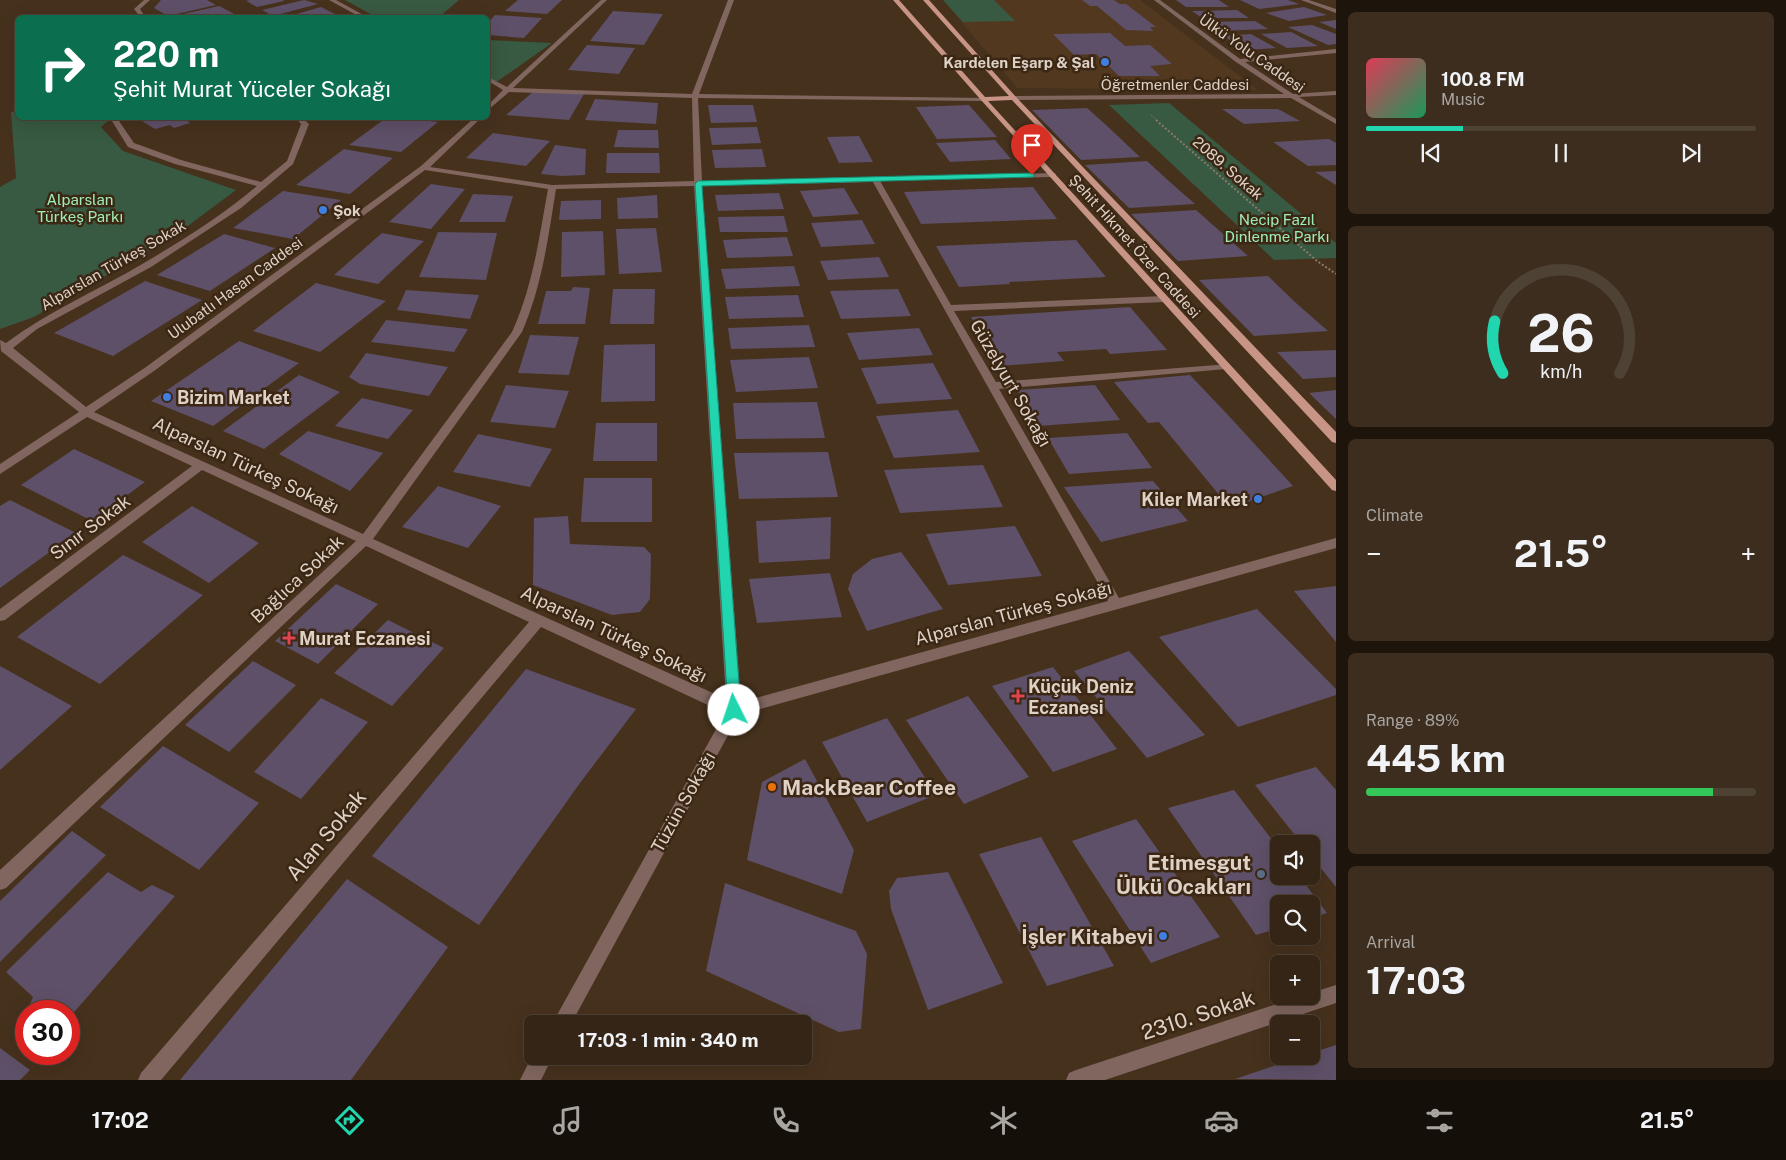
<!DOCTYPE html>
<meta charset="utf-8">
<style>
:root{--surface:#342516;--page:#3c2d1f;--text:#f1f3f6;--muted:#a9a5a1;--line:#4e4235;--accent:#21d5af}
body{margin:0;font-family:"Public Sans",sans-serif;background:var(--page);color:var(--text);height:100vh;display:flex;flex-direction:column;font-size:19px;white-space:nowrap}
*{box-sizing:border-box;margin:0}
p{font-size:16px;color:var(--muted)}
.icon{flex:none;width:28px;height:28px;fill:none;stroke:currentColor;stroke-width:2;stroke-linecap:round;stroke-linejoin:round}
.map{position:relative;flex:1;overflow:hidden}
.sheet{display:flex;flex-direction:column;gap:12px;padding:12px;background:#1d140c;width:450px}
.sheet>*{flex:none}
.top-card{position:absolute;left:15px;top:15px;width:475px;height:105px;border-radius:8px;box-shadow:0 5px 20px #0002,0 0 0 1px var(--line);background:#0b6e4f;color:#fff;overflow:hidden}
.tools{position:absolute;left:1270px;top:835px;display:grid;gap:10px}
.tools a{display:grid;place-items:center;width:50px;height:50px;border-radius:8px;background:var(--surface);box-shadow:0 5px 20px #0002,0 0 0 1px var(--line);font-size:25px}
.speed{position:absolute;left:15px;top:1000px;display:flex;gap:10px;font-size:25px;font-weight:700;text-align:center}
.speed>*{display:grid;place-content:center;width:65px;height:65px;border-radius:50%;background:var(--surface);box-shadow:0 5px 20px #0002,0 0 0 1px var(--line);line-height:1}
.speed .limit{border:8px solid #d22;background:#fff;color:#111}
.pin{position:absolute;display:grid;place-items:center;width:42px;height:42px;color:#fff;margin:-51px -21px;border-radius:50% 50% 50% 0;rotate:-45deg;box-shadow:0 0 5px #0007}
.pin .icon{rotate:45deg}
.me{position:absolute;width:55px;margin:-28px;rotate:356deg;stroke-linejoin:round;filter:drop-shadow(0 0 4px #0008)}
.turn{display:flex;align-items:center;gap:18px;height:105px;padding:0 15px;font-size:22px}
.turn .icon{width:65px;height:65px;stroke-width:2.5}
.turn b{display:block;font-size:35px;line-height:42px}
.big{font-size:38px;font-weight:700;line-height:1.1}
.sheet .widget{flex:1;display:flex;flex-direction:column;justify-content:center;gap:8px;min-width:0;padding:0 18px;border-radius:8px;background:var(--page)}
.sheet .dial{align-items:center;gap:0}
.dial svg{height:130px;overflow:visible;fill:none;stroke:var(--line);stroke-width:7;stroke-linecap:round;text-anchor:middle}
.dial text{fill:var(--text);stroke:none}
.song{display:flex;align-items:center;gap:15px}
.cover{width:60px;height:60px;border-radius:8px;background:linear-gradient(135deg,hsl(350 70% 55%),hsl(150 70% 35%))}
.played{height:5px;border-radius:2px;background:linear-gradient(90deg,var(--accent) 25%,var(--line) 25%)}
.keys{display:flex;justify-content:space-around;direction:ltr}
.heat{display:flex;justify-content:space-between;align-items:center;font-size:28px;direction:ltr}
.charge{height:8px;border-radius:4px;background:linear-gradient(90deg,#34c759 89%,var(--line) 0)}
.trip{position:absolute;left:524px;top:1015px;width:288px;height:50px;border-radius:8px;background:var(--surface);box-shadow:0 5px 20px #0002,0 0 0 1px var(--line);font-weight:700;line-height:50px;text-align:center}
.tabs{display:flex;height:80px;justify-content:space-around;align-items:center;background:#150f09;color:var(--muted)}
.tabs .icon{width:35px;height:35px}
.tabs .current{color:var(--accent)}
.tabs b{font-size:22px;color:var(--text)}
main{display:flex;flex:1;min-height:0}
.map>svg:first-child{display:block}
.built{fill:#51381e}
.green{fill:#385942}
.building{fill:#5e5068}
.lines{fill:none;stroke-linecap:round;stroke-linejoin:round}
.path-far1{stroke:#8c7a6a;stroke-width:1;stroke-dasharray:1 1;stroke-linecap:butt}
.path{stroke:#8c7a6a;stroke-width:2;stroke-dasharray:2 2;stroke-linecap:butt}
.minor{fill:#80665f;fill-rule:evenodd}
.major{fill:#c89486;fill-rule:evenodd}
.route{fill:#21d5af;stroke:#158a72}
.shop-dot{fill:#3f7fe0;stroke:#3b2714;stroke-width:2}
.health-dot{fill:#e0444e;stroke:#3b2714;stroke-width:2}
.food-dot{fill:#e8710a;stroke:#3b2714;stroke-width:2}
.service-dot{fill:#5c6f8a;stroke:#3b2714;stroke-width:2}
.labels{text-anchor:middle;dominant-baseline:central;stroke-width:5;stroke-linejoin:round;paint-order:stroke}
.far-street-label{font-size:15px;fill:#ded1c5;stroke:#3b2714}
.far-poi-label{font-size:15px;font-weight:bold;fill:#ded1c5;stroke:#3b2714;text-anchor:end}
.far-park-label{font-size:15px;fill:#9eedb7;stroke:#3b2714}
.street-label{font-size:18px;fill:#ded1c5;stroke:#3b2714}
.poi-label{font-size:18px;font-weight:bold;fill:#ded1c5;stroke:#3b2714;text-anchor:start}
.near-poi-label{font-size:21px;font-weight:bold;fill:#ded1c5;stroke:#3b2714;text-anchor:end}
.near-street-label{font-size:21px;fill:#ded1c5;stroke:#3b2714}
</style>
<main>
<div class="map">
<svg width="1336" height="1080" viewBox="0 0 1336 1080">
<rect width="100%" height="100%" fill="#46311d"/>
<path class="built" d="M 943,0 L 1140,0 L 1258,90 L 1017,88 Z"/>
<path class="green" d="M 345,0 L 459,0 L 439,17 L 376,17 Z
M 943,0 L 994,0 L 1015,21 L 963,22 Z
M 488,40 L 552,43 L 495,83 L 488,79 Z
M 1169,103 L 1336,243 L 1336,258 L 1274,260 L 1109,105 Z
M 17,111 L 18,118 L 111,118 L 101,127 L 123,151 L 236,190 L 173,237 L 34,317 L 0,329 L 0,187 L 16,178 L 11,112 Z"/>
<path class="building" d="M 161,0 L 207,0 L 216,5 L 168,16 L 154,8 Z
M 250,0 L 283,0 L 284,1 L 257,7 L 246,1 Z
M 304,0 L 318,4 L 273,16 L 262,10 Z
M 518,0 L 562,0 L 547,14 L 505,11 Z
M 1082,0 L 1114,0 L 1120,4 L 1126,4 L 1156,27 L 1150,27 L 1153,31 L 1126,30 L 1097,6 L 1090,6 Z
M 1176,0 L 1219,0 L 1229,7 L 1186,7 Z
M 1240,0 L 1288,0 L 1299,4 L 1259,9 Z
M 219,6 L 242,18 L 170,18 L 170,17 Z
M 321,7 L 335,14 L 320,18 L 283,18 Z
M 1304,7 L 1327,15 L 1289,21 L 1266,13 Z
M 1237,10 L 1249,18 L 1202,18 L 1192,11 Z
M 613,11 L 663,14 L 644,45 L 590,41 Z
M 495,15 L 542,18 L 524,38 L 488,35 L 488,23 Z
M 1336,20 L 1336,29 L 1319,22 Z
M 1255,21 L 1268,29 L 1220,31 L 1208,22 Z
M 1312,25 L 1336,34 L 1336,44 L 1328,45 L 1288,27 Z
M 1291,32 L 1318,46 L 1287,48 L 1261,34 Z
M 1110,33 L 1125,46 L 1150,45 L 1172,64 L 1150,66 L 1160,76 L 1119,76 L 1096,54 L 1074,55 L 1053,34 Z
M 1251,34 L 1276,48 L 1247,50 L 1223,36 Z
M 587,45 L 635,48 L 619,74 L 568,70 Z
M 534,91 L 584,94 L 569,120 L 506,115 Z
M 595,99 L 658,103 L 656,124 L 585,120 Z
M 708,105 L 753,105 L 757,122 L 711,123 Z
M 969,105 L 997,137 L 937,139 L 916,107 Z
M 1087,108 L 1105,124 L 1140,157 L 1081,160 L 1032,110 Z
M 1222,109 L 1278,109 L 1300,121 L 1244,124 Z
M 137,118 L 189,118 L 185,119 L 190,123 L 174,128 L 170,125 L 155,129 Z
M 386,118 L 405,118 L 438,122 L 401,152 L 349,145 Z
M 757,127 L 761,143 L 712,145 L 709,128 Z
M 618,130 L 658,130 L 659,148 L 614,147 Z
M 493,133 L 550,141 L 526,166 L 466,158 Z
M 859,136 L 873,162 L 839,163 L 827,137 Z
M 1329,139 L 1336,143 L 1336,165 L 1308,166 L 1273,142 Z
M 995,140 L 1011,159 L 950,162 L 936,143 Z
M 555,145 L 586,149 L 585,175 L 562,176 L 541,174 Z
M 344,149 L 393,158 L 350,194 L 296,185 Z
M 762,149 L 766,167 L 715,168 L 712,150 Z
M 607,153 L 659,153 L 660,173 L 606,173 Z
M 1147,161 L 1171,183 L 1195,204 L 1129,208 L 1085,165 Z
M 1336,171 L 1336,185 L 1315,172 Z
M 431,184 L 465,189 L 431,229 L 389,222 Z
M 1033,187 L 1057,219 L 921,224 L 904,192 Z
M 844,188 L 859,214 L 813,217 L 800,191 Z
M 283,191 L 341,200 L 293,239 L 233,228 Z
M 779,193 L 784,209 L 718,211 L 715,195 Z
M 473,194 L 513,196 L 505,222 L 459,222 Z
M 657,195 L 658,218 L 618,219 L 617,198 Z
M 601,200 L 601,219 L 559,220 L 561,201 Z
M 1196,210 L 1248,256 L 1178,261 L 1131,214 Z
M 784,216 L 788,232 L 720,232 L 718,217 Z
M 862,220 L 875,244 L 821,247 L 811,223 Z
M 656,228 L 662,272 L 619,274 L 616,229 Z
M 603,231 L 605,275 L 561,277 L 562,232 Z
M 438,232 L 497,233 L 486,280 L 419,277 Z
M 382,233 L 424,241 L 378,284 L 334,275 Z
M 224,234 L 275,248 L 210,291 L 157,275 Z
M 787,237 L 793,256 L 727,258 L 723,240 Z
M 1076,240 L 1106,277 L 1009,282 L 1010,284 L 959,287 L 936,246 Z
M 879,257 L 889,277 L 828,280 L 820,261 Z
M 794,266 L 800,286 L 726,289 L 721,269 Z
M 1268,276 L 1296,303 L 1328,331 L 1254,336 L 1199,280 Z
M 145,281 L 202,300 L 113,356 L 54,333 Z
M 316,283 L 386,301 L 320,352 L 253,331 Z
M 573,287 L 590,288 L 585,324 L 538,324 L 546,291 L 571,291 Z
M 613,289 L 655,289 L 654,324 L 610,324 Z
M 898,289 L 911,316 L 841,319 L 830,291 Z
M 406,290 L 479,295 L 470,319 L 397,310 Z
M 798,295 L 804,317 L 729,319 L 725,297 Z
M 1130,307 L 1167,350 L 1110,354 L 1106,349 L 1057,352 L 1064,361 L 1000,366 L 971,317 Z
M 386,320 L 468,329 L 454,352 L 371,342 Z
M 809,325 L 815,347 L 731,349 L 728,328 Z
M 919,328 L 933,355 L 859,360 L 847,333 Z
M 530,335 L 579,337 L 569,375 L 518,373 Z
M 239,341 L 299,363 L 213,426 L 151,401 Z
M 655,344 L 655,401 L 601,402 L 604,345 Z
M 1336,350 L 1336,377 L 1303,379 L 1277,352 Z
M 366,353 L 448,367 L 429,396 L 360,384 L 349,377 Z
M 809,357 L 818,388 L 736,392 L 730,360 Z
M 933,363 L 952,399 L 877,404 L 861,368 Z
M 299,375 L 340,392 L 264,449 L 223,431 Z
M 1190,375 L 1228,415 L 1293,486 L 1230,508 L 1159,422 L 1148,423 L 1114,382 Z
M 506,385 L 569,391 L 555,428 L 490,422 Z
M 1095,385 L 1120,420 L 1038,426 L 1017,390 Z
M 1336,390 L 1336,419 L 1309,393 Z
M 362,398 L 413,410 L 388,439 L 335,426 Z
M 817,402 L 825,438 L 736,439 L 733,403 Z
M 958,410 L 980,452 L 894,458 L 876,416 Z
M 596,423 L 657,423 L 657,461 L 593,461 Z
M 308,431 L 383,453 L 350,491 L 279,454 Z
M 1127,433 L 1152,468 L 1069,474 L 1048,438 Z
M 478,434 L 552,449 L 530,487 L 453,472 Z
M 74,449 L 145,482 L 92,521 L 21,485 Z
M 828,452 L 838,497 L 739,499 L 734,453 Z
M 983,465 L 1003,507 L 900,513 L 884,470 Z
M 584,478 L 652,478 L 652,522 L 581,522 Z
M 1153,481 L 1188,521 L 1101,542 L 1064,487 Z
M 438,486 L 501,506 L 468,548 L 402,527 Z
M 10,500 L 76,533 L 0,588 L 0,506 Z
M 192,506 L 259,543 L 209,583 L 142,542 Z
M 568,516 L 570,544 L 644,547 L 651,554 L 650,599 L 640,612 L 612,615 L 533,585 L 534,518 Z
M 831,517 L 830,559 L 759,563 L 756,521 Z
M 1015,526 L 1042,576 L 948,585 L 926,534 Z
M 901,552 L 943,609 L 867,631 L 848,589 L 853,574 L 872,559 Z
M 123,555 L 203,595 L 100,684 L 17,637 Z
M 830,573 L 842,617 L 757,623 L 749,579 Z
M 336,584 L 378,604 L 318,664 L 275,641 Z
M 1336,586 L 1336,642 L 1294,591 Z
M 1257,609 L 1336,689 L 1336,695 L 1238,727 L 1159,637 Z
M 388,620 L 444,648 L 392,706 L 334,673 Z
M 1129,651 L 1205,735 L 1147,758 L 1074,671 Z
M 253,661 L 296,685 L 229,752 L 185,725 Z
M 0,666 L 72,706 L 0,770 Z
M 1053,667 L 1117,749 L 1053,772 L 992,686 Z
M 526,669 L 636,709 L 580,783 L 479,925 L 372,856 Z
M 968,696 L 1029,777 L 964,804 L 906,720 Z
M 321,698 L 368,722 L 301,799 L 254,772 Z
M 887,718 L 936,795 L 867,822 L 822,742 Z
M 163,746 L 259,803 L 199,870 L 100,807 Z
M 805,759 L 854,850 L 842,894 L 747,860 L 762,782 Z
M 1316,767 L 1336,790 L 1336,887 L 1311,856 L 1311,844 L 1302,844 L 1255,785 Z
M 1234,790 L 1279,849 L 1279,876 L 1299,876 L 1327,913 L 1311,918 L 1311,904 L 1279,904 L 1279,928 L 1256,935 L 1168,808 Z
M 1136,819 L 1220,937 L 1151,963 L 1072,841 Z
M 72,831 L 106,855 L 0,962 L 0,901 Z
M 1041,837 L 1114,966 L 1047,986 L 979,854 Z
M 108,872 L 141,892 L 152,885 L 175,896 L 69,1018 L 69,1011 L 27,1011 L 33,997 L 6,972 Z
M 948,872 L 1003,983 L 928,1010 L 891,909 L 889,891 L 897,878 Z
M 347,879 L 448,947 L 351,1080 L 180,1080 Z
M 725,883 L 856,931 L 867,954 L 861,1029 L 839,1032 L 706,971 Z
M 1336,1045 L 1336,1080 L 1235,1079 L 1303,1056 L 1311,1056 L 1311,1053 Z
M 0,1048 L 30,1070 L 20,1080 L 0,1080 Z"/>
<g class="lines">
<path class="path-far1" d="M 1151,115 L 1158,121"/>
<path class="path" d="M 1156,120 L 1317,261 L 1336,274"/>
<path class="minor" d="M 144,0 L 150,0 L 140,9 L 146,18 L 141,18 L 134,9 Z
M 329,0 L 336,0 L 369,18 L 362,18 Z
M 601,0 L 607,0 L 513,88 L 692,94 L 728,0 L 734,0 L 699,94 L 985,98 L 985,100 L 983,101 L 698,98 L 702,181 L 1055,173 L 1056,175 L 1052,177 L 880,181 L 951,305 L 1165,296 L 1170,299 L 1165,302 L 954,311 L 996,382 L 1230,364 L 1230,368 L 1226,369 L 999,389 L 1119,598 L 1336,538 L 1336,548 L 739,715 L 571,1024 L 552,1024 L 725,713 L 541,627 L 161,1080 L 138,1080 L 141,1073 L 529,622 L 366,546 L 6,888 L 0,890 L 0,870 L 356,541 L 202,470 L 5,620 L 0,621 L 0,609 L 192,466 L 87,417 L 0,474 L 0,464 L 79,412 L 1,351 L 0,340 L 6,343 C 49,311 98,290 144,263 C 183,240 223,215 257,186 L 175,164 L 128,147 L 112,121 L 115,118 L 122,118 L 119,121 L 134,143 L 181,160 L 261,182 L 287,161 L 301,124 L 296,118 L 302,118 L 309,124 L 293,164 L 241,208 L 151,267 L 37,329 L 13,348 L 86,407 L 146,367 L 421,166 L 474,118 L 481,118 L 430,167 L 552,185 L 694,181 L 692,98 L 509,92 L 488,110 L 488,105 L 503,90 L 488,81 L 488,77 L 507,87 ZM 425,170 L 548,189 C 539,238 533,286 512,332 L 363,534 L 94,412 L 154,371 ZM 873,182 L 1108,601 L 741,702 L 702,186 ZM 694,186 L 726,699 L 373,539 L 522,332 C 542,286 548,238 556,189 Z
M 1154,0 L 1160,0 L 1240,59 L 1336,49 L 1336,53 L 1245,62 L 1293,94 L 1336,91 L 1336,95 L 1299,97 L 1336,119 L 1336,124 L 1291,98 L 1014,100 L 1011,98 L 1014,96 L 1284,94 L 1236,62 Z
M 1301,0 L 1309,0 L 1336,9 L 1336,13 Z
M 1336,985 L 1336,1003 L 1105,1080 L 1066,1080 L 1069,1073 L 1076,1070 L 1301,996 L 1311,996 L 1311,993 Z
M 532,1056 L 553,1056 L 541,1080 L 520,1080 Z"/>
<path class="major" d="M 893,0 L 899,0 L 985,97 L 1009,96 L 923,0 L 929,0 L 1016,97 L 1336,432 L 1336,443 L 1332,442 L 1012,100 L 988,101 L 1336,480 L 1336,491 L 1332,490 L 981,100 Z"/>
</g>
<path class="route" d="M 1032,173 L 1034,174 L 1034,177 L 702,186 L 741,710 L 739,714 L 734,715 L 730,714 L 728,710 L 695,184 L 698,181 Z"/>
<g class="shop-dot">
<circle cx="1105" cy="62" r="5"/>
<circle cx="323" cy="210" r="5"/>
<circle cx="167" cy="397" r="5"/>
<circle cx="1258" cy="499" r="5"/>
<circle cx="1163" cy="936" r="5"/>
</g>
<g class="health-dot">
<path d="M286.5 630.5h5v5h5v5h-5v5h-5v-5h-5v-5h5z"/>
<path d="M1015.5 688.5h5v5h5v5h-5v5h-5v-5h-5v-5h5z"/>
</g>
<circle class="food-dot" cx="772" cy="787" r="5"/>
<circle class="service-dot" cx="1261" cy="874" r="5"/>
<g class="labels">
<g class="far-street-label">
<text transform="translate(1252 53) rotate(35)">Ülkü Yolu Caddesi</text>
<text x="1175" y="84">Öğretmenler Caddesi</text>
<text transform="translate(1228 168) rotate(41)">2089. Sokak</text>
<text transform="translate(1135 246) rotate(48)">Şehit Hikmet Özer Caddesi</text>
<text transform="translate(113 265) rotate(-30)">Alparslan Türkeş Sokak</text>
<text transform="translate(235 288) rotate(-36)">Ulubatlı Hasan Caddesi</text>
</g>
<g class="far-poi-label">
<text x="1095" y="62">Kardelen Eşarp &amp; Şal</text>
<text x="333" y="210" text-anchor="start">Şok</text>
</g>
<g class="far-park-label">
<text x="80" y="199">Alparslan<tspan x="80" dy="17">Türkeş Parkı</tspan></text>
<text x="1277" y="219">Necip Fazıl<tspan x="1277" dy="17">Dinlenme Parkı</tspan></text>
</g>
<g class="street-label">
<text transform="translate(1011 383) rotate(60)">Güzelyurt Sokağı</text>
<text transform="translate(246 465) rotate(25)">Alparslan Türkeş Sokağı</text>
<text transform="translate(90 527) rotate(-37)">Sınır Sokak</text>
<text transform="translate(297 579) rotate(-43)">Bağlıca Sokak</text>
<text transform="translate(1013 613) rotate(-15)">Alparslan Türkeş Sokağı</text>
<text transform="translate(614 634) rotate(25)">Alparslan Türkeş Sokağı</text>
<text transform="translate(683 802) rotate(-61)">Tüzün Sokağı</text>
</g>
<g class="poi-label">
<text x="177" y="397">Bizim Market</text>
<text x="1248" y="499" text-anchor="end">Kiler Market</text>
<text x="299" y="638">Murat Eczanesi</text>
<text x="1028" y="686">Küçük Deniz<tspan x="1028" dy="21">Eczanesi</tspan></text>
</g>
<g class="near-poi-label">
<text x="782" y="787" text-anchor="start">MackBear Coffee</text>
<text x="1251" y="862">Etimesgut<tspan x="1251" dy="24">Ülkü Ocakları</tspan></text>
<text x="1153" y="936">İşler Kitabevi</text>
</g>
<g class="near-street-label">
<text transform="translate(326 835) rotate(-50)">Alan Sokak</text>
<text transform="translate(1198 1015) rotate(-18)">2310. Sokak</text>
</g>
</g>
</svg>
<div class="tools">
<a><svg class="icon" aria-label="sound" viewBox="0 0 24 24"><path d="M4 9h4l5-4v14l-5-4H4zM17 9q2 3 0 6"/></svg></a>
<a><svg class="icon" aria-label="search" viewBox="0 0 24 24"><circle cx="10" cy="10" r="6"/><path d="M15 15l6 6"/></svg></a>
<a>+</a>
<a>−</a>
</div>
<div class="speed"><div class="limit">30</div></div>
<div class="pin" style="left:1032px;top:175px;background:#d93025"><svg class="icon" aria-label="arrive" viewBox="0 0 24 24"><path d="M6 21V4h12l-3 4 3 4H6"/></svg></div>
<svg class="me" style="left:734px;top:710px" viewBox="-20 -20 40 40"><circle r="19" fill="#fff"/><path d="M0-13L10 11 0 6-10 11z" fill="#21d5af"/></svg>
<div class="trip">17:03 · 1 min · 340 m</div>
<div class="top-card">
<div class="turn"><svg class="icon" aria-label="right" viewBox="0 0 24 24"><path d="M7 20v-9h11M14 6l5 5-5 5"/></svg><div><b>220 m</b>Şehit Murat Yüceler Sokağı</div></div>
</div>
</div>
<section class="sheet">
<div class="widget">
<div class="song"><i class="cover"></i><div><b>100.8 FM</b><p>Music</p></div></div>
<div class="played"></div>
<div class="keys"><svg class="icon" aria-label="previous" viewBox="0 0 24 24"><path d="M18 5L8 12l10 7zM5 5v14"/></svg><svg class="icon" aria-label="pause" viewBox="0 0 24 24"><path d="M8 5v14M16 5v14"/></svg><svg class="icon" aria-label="next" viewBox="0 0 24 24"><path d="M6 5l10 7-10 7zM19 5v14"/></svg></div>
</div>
<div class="widget dial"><svg viewBox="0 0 100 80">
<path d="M14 69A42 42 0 1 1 86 69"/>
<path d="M14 69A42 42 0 0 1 9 37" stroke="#21d5af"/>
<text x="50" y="56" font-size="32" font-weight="700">26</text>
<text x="50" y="72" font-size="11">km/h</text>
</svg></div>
<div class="widget"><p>Climate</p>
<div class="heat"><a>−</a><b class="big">21.5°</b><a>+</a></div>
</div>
<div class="widget"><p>Range · 89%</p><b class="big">445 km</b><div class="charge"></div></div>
<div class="widget"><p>Arrival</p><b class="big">17:03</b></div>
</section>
</main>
<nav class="tabs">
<b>17:02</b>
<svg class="icon current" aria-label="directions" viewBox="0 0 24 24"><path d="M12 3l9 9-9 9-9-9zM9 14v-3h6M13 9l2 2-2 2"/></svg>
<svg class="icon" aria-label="music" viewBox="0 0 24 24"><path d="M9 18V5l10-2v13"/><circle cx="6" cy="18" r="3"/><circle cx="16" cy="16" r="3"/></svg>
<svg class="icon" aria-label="phone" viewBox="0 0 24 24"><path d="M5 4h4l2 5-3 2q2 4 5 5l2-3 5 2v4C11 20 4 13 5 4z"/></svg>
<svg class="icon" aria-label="climate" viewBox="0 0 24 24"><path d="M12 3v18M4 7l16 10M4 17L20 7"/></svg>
<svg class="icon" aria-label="car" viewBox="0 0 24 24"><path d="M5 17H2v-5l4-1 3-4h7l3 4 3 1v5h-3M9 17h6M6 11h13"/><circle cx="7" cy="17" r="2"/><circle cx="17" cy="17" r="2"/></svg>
<svg class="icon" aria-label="filters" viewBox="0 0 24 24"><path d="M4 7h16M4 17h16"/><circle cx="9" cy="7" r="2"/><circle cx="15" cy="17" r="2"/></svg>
<b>21.5°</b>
</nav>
